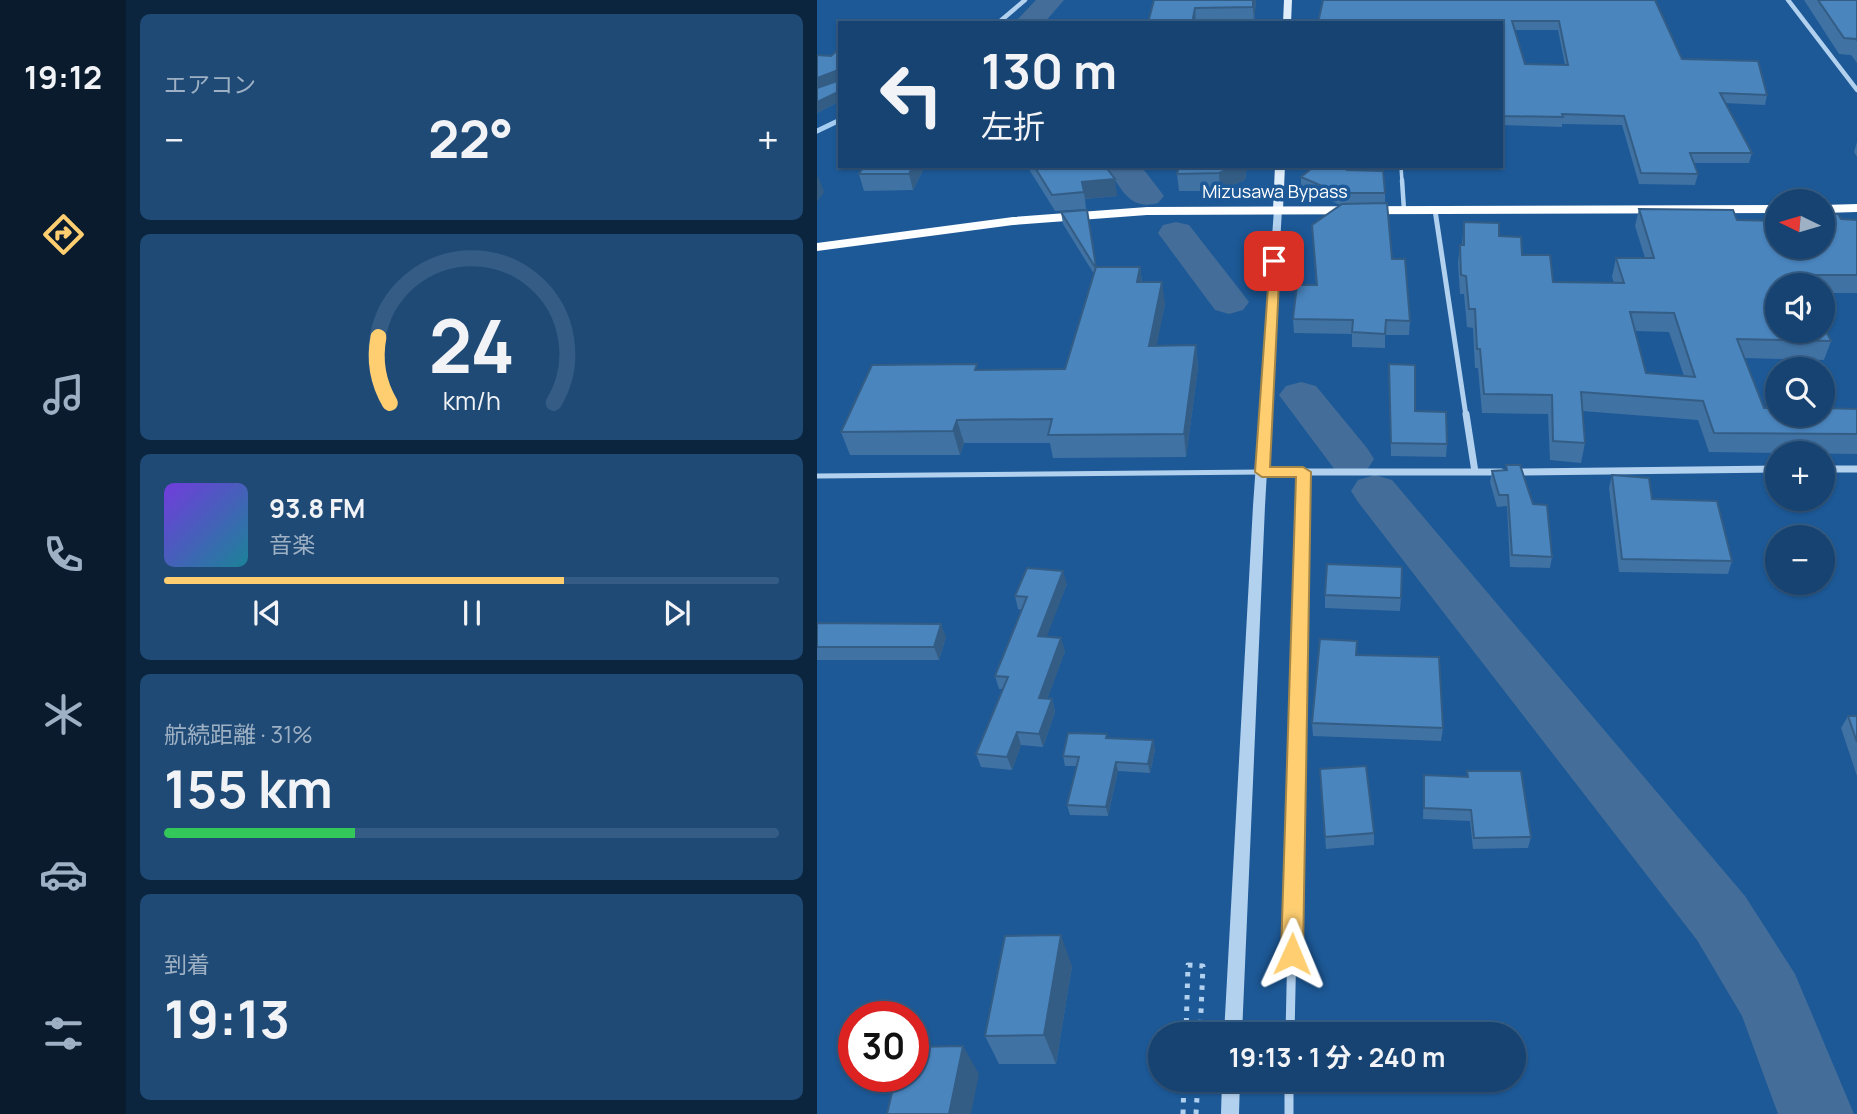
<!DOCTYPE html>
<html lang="ja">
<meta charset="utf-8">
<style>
:root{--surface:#164371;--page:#1f4a76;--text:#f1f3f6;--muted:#9eb0c3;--line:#355c84;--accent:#fece71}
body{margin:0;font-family:Manrope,"Noto Sans JP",sans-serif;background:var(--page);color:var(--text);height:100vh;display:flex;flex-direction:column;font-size:26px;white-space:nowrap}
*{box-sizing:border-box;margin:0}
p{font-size:23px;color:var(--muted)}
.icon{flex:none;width:38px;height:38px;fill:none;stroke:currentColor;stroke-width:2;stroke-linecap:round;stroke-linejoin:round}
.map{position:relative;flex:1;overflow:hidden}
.side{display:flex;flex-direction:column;gap:14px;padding:14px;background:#0c253e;width:691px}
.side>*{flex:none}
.banner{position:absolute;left:21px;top:21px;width:665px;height:147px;border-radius:0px;box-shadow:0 2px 5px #0004,0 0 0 2px var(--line);background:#164371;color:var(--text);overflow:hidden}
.needle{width:46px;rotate:275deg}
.fabs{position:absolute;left:948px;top:189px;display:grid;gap:14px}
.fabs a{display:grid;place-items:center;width:70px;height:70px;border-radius:50%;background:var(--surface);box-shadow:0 2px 5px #0004,0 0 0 2px var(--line);font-size:35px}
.speed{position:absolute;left:21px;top:1001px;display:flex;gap:14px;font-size:35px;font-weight:700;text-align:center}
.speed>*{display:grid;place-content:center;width:91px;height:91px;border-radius:50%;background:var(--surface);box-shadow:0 2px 5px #0004,0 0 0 2px var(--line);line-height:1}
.speed .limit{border:10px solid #d22;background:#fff;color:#111}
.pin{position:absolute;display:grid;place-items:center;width:60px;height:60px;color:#fff;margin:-30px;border-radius:14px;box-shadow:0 4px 10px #0006}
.me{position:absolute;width:77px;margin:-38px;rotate:1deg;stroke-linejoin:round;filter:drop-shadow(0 0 5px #0008)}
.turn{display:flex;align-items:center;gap:24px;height:147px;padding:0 28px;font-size:32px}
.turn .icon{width:91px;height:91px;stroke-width:2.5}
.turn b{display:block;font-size:49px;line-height:60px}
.big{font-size:52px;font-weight:700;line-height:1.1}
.side .widget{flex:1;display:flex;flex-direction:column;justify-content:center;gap:10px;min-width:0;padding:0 24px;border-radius:10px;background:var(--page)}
.side .dial{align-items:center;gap:0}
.dial svg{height:182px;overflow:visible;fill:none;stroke:var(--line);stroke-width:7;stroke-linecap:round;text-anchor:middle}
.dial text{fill:var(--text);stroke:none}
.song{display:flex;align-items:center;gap:21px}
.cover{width:84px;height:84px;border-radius:10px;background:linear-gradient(135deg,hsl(260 70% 55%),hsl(190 70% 35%))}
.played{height:7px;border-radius:4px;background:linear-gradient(90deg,var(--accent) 65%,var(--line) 65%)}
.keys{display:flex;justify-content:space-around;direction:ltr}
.heat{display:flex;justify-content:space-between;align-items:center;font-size:38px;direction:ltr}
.charge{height:10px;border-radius:5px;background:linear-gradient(90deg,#34c759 31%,var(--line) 0)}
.trip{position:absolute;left:331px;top:1022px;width:378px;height:70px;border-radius:35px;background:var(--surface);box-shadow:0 2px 5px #0004,0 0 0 2px var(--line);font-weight:700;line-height:70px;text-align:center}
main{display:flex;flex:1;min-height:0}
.tabs{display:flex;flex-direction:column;width:126px;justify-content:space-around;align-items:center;background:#091b2d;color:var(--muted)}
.tabs .icon{width:49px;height:49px}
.tabs .selected{color:var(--accent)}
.tabs b{font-size:32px;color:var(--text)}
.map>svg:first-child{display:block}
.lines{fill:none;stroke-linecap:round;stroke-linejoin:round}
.stream{stroke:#a5ccf1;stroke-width:5}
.river{fill:#446e99;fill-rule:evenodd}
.path{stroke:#b2d1ef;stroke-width:5;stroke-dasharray:4.5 7;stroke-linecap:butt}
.service-far2{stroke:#b2d1ef;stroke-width:3.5}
.service-far1{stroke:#b2d1ef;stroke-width:4.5}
.service{stroke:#b2d1ef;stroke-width:5}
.minor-far3{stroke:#b2d1ef;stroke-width:4.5}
.minor-far2{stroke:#b2d1ef;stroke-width:5}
.minor-far1{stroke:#b2d1ef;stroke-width:7}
.minor{stroke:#b2d1ef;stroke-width:9}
.tertiary{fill:#b2d1ef;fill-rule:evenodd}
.secondary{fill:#dfedfb;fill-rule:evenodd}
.trunk{fill:#fcfeff;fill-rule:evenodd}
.wall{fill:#4072a3;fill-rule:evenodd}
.shaded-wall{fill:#345d85}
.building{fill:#4a85be;stroke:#345d85;stroke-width:2;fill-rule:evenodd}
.route{fill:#fece71;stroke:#a58649;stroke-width:2}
.labels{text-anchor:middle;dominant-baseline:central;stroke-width:7;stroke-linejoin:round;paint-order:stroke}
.far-street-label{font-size:18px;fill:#fff;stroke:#1d5997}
</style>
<main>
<nav class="tabs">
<b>19:12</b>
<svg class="icon selected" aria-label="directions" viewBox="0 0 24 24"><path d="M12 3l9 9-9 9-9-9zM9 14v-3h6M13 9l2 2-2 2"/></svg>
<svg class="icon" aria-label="music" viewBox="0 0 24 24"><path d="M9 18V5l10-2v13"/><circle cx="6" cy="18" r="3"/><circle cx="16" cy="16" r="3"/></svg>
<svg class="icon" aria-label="phone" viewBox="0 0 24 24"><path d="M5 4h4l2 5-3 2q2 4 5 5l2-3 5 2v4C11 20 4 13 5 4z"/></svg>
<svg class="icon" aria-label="climate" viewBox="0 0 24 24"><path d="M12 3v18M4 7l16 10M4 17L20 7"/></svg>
<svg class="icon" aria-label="car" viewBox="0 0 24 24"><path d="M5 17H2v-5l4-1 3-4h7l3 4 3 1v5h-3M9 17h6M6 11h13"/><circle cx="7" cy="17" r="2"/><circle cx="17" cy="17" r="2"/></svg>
<svg class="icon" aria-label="filters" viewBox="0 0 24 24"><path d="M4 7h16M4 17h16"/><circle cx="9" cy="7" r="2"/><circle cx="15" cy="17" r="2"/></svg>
</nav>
<section class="side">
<div class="widget"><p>エアコン</p>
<div class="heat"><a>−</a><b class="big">22°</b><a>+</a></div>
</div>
<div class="widget dial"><svg viewBox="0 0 100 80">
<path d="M14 69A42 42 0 1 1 86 69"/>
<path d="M14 69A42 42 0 0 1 9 40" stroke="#fece71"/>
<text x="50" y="56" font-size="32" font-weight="700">24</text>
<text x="50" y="72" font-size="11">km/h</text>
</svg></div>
<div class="widget">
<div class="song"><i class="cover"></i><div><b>93.8 FM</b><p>音楽</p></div></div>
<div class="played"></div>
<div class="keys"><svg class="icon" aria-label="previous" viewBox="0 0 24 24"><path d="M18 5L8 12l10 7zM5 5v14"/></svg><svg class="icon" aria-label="pause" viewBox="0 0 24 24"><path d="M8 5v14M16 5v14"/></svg><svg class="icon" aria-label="next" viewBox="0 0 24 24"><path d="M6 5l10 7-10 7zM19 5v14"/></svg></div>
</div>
<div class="widget"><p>航続距離 · 31%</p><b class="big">155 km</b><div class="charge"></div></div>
<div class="widget"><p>到着</p><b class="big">19:13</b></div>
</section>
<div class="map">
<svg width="1040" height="1114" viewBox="0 0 1040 1114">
<rect width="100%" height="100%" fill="#1d5997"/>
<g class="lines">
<path class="stream" d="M 0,131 L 23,120"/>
<path class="river" d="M 219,0 L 247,0 L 227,23 L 197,23 Z
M 289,166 L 324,166 L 347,196 L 341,203 C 312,211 304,188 289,166 Z
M 359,222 L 372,225 L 426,294 L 432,302 L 426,310 L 412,314 L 398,310 L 341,233 L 346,225 Z
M 484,382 L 499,386 L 550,448 L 557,459 L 550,470 L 534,474 L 518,470 L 462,395 L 469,386 Z
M 558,475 L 575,480 L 928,896 L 978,974 L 1037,1114 L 961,1114 L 925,1016 L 880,940 L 541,502 L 534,491 L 541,480 Z"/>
<path class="path" d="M 369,1034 L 371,965 L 386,966 L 383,1034
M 366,1114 L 367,1080
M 379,1114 L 381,1080"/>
<path class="service-far2" d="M 584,166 L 585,182"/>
<path class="service-far1" d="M 585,180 L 587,210"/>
<path class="service" d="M 0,476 L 445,472"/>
<path class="minor-far3" d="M 971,0 L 1040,90
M 181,23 L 208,0"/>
<path class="minor-far2" d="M 618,210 L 649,416"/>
<path class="minor-far1" d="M 649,414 L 658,472
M 1006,469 L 1040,469
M 445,472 L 684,472
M 699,472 L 961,469
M 480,720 L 486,472"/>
<path class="minor" d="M 473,1034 L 480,718
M 472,1080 L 472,1114"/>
<path class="tertiary" d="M 461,206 L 465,209 L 448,506 L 425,1034 L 407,1034 L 436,506 L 457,209 Z
M 405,1080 L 423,1080 L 422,1114 L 404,1114 Z"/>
<path class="secondary" d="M 467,0 L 475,0 L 474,23 L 466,23 Z
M 458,166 L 468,166 L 466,209 L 461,212 L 456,209 Z"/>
<path class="trunk" d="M 1040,204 L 1040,212 L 1006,213 L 1006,205 Z
M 961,205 L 961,213 L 330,215 L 196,225 L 0,251 L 0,243 L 196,217 L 330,207 Z"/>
</g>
<path class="wall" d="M 337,0 L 439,0 L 437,23 L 331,23 Z
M 838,0 L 865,59 L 950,95 L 948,105 L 908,103 L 935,153 L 932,163 L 876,163 L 881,174 L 878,185 L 822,184 L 805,125 L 745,124 L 745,127 L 684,125 L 684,23 ZM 698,30 L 741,30 L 748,65 L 708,64 Z
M 987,0 L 1040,0 L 1040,63 L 1034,55 L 1022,54 Z
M 23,48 L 23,101 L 0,113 L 0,88 L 14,56 Z
M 1040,142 L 1040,157 L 1037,152 Z
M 108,166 L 96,190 L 47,191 L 42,174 Z
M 210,166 L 288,166 L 300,196 L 268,199 L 269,209 L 238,211 Z
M 430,166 L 428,180 L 403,191 L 362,191 L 360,174 Z
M 495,168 L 531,170 L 568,193 L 568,203 L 575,259 L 593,321 L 592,335 L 568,335 L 568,348 L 535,347 L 535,334 L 477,333 L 476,319 L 499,285 L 495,225 L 525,204 L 521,204 L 484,187 L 484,177 Z
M 822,209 L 920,220 L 1040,220 L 1040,293 L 1006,293 L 1006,285 L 961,285 L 1014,341 L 1007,360 L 927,358 L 947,408 L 1040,409 L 1040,454 L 892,452 L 881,420 L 765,411 L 768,443 L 764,463 L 733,460 L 731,414 L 665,413 L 661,368 L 658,368 L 656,328 L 650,327 L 647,294 L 643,294 L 641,263 L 643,245 L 645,245 L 647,222 L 682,236 L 736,282 L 797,283 L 795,277 L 799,258 L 828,258 L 818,226 ZM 818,331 L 852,332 L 867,376 L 829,373 Z
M 244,212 L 279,267 L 323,267 L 325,282 L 348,304 L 339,345 L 379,345 L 381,368 L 369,457 L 236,458 L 233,443 L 147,443 L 143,455 L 33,455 L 24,432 L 162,370 L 248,369 L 277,274 L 246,224 Z
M 572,364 L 598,411 L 630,444 L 629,457 L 574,456 Z
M 689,465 L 716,504 L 735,557 L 733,568 L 693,567 L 690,506 L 680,507 L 673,482 L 675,471 L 689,470 Z
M 795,475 L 835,499 L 915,561 L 911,574 L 802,572 L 792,488 Z
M 250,584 L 229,636 L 248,651 L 230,699 L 235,699 L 238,712 L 226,747 L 204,745 L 195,770 L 164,767 L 159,754 L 186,689 L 182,689 L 178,676 L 205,610 L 201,609 L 198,596 Z
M 508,595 L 584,598 L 583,611 L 508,608 Z
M 0,623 L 129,637 L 122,660 L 0,660 Z
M 539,655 L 626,728 L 624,741 L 496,736 L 495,723 Z
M 1031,716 L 1040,716 L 1040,776 L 1024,728 Z
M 291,738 L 336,740 L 338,750 L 333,773 L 301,771 L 291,816 L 253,815 L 250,805 L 260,766 L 248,766 L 246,756 Z
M 503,769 L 557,833 L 557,845 L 509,849 Z
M 650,771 L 714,837 L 711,848 L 656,849 L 653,821 L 606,819 L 607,775 L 650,777 Z
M 255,966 L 239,1064 L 182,1064 L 168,1036 Z"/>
<path class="shaded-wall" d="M 436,0 L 439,0 L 437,23 L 436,7 Z
M 378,8 L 379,23 L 375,23 Z
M 19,71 L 21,80 L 0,88 L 0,78 Z
M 23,91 L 23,101 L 0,113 L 0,102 Z
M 96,166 L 108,166 L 96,190 L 92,174 Z
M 419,166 L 430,166 L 428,180 L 403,191 L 402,173 Z
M 1,176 L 7,192 L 0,202 L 0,178 Z
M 298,179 L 300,196 L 268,199 L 265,182 Z
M 323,267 L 326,289 L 320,282 Z
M 345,282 L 348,304 L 335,369 L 332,346 Z
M 379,345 L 381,368 L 369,457 L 367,434 Z
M 140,420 L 147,443 L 143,455 L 136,431 Z
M 246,571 L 250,584 L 225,649 L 221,636 Z
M 124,624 L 129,637 L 122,660 L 117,647 Z
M 244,638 L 248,651 L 226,711 L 222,698 Z
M 235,699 L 238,712 L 226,747 L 222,734 Z
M 200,732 L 204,745 L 195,770 L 190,757 Z
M 336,740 L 338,750 L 333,773 L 331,764 Z
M 299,762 L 301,771 L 291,816 L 289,807 Z
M 244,935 L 255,966 L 239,1064 L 227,1035 Z
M 146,1046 L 162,1074 L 154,1114 L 132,1114 Z"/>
<path class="building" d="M 337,0 L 436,0 L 436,7 L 378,8 L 375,23 L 331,23 Z
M 506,0 L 838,0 L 865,59 L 941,61 L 950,95 L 903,93 L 935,153 L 873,153 L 881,174 L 824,173 L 807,116 L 745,114 L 746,117 L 684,116 L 684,23 L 501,23 ZM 695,21 L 742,21 L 751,65 L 708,64 Z
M 1001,0 L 1040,0 L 1040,40 L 1039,39 L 1027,38 Z
M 23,48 L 23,74 L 19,71 L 0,78 L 0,55 L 14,56 Z
M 23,80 L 23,91 L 0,102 L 0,88 Z
M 47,166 L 96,166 L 92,174 L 42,174 Z
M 217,166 L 288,166 L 298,179 L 265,182 L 267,192 L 235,195 Z
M 362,166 L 419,166 L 402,173 L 360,174 Z
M 495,166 L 530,166 L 530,170 L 566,171 L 568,193 L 521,193 L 484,177 L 495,168 Z
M 570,203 L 575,259 L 588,259 L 593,321 L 569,320 L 568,334 L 535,332 L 536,320 L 476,319 L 480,285 L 500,285 L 495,225 L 525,204 Z
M 822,209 L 916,210 L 920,220 L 961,221 L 961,247 L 1006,247 L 1006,214 L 1021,214 L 1024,219 L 1040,220 L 1040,275 L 983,275 L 988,285 L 961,285 L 961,331 L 1006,331 L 1006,325 L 1014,341 L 920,339 L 947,408 L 961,408 L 961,415 L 1006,415 L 1006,408 L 1040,409 L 1040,434 L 897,433 L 886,401 L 764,392 L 768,443 L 736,441 L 735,395 L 667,394 L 663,349 L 660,349 L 658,309 L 652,309 L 649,276 L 644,275 L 643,245 L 647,245 L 647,222 L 682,223 L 682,236 L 704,237 L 705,255 L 733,255 L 736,282 L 807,283 L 799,258 L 837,258 ZM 813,312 L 857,313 L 878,377 L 829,373 Z
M 270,210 L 279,267 L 278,267 L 244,212 Z
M 279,267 L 323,267 L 320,282 L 345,282 L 332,346 L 379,345 L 367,434 L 231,435 L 235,419 L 140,420 L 136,431 L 24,432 L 55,365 L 160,364 L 158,370 L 248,369 Z
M 572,364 L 598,365 L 598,411 L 629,412 L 630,444 L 574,443 Z
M 689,465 L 703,465 L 716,504 L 730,505 L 735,557 L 695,555 L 691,495 L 682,495 L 675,471 L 690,470 Z
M 795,475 L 832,478 L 835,499 L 900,501 L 915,561 L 805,559 Z
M 510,564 L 585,567 L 584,598 L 508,595 Z
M 210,568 L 246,571 L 221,636 L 244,638 L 222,698 L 235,699 L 222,734 L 200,732 L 190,757 L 159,754 L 191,677 L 178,676 L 210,597 L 198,596 Z
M 0,623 L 124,624 L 117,647 L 0,647 Z
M 503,639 L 540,641 L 539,655 L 622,657 L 626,728 L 495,723 Z
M 1031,716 L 1040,716 L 1040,742 Z
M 251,733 L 290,734 L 289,738 L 336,740 L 331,764 L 299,762 L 289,807 L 250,805 L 262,757 L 246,756 Z
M 549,766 L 557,833 L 508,837 L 503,769 Z
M 650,771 L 704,771 L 714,837 L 657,838 L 654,810 L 607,808 L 607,775 L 651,777 Z
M 244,935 L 227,1035 L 168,1036 L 188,936 Z
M 146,1046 L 132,1114 L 70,1114 L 79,1076 L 96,1076 L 96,1047 Z"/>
<path class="route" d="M 453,259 L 463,261 L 453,467 L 486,467 L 494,472 L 486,954 L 483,961 L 475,964 L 468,961 L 464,954 L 479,477 L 445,477 L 438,472 Z"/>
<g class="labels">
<g class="far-street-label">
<text x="458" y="191">Mizusawa Bypass</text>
</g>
</g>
</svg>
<div class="fabs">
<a><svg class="needle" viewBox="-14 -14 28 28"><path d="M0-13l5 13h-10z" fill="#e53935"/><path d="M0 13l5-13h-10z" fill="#9eb0c3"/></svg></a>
<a><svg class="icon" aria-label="sound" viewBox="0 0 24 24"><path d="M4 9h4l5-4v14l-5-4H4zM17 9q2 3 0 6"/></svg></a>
<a><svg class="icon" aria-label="search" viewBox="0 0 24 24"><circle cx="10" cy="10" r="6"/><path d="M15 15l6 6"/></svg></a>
<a>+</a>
<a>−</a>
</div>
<div class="speed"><div class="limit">30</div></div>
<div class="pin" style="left:457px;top:261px;background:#d93025"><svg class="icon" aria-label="arrive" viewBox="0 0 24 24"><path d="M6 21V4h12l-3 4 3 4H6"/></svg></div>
<svg class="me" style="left:475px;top:954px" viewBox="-20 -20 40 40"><path d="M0-17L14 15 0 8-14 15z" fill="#fece71" stroke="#fff" stroke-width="4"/></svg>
<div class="trip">19:13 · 1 分 · 240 m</div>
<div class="banner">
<div class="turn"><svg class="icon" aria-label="left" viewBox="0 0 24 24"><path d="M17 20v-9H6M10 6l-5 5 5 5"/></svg><div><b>130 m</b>左折</div></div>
</div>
</div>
</main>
